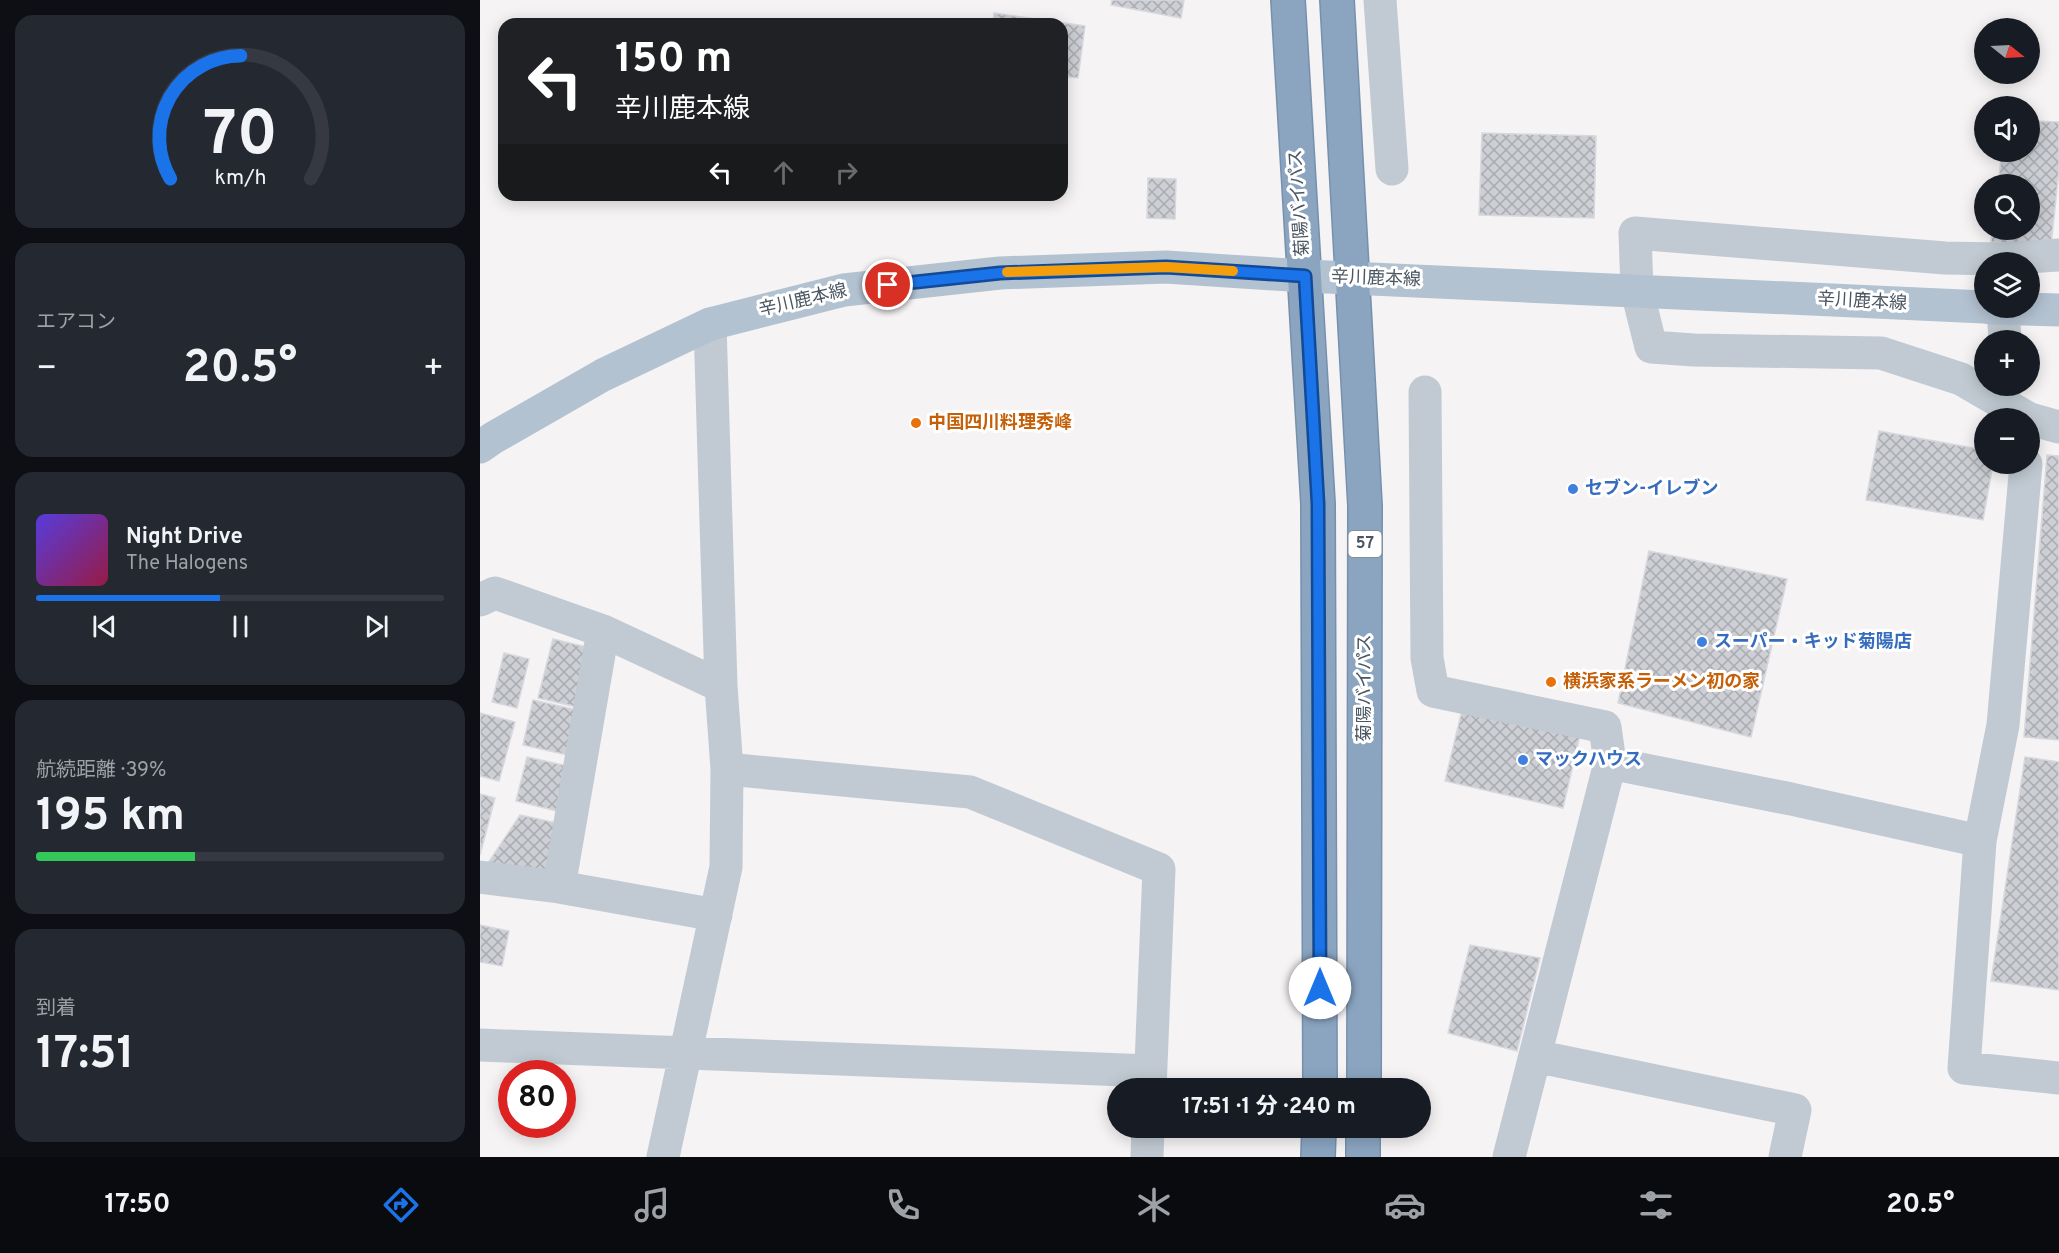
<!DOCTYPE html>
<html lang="ja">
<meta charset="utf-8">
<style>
:root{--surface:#171b24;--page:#242831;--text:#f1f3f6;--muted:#9ea1a6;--line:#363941;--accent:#1a73e8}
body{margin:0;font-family:Overpass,"Noto Sans JP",sans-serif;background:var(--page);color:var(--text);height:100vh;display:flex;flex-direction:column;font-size:22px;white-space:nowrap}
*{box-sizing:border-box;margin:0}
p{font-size:20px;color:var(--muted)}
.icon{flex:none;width:33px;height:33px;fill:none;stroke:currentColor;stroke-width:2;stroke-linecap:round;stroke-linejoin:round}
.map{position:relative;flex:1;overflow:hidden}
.sheet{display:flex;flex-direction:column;gap:15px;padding:15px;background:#0d0f14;width:480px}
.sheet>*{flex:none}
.top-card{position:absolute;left:18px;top:18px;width:570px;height:183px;border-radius:18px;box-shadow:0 3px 15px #0003;background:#202124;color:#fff;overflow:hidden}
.needle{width:39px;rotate:108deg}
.fabs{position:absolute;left:1494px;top:18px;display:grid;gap:12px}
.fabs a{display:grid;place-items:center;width:66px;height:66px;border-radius:50%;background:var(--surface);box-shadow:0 3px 15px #0003;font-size:30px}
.speed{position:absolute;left:18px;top:1060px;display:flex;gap:12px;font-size:30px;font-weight:700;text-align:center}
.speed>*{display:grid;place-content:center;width:78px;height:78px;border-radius:50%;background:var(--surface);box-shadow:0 3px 15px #0003;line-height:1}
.speed .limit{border:9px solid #d22;background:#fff;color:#111}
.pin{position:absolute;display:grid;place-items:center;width:51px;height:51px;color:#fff;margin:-26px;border:3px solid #fff;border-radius:50%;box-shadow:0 2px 6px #0007}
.me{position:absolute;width:66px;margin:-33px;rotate:0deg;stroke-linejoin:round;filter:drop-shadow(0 0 4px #0008)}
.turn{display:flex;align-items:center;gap:21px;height:126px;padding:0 18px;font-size:27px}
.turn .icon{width:78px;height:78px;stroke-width:2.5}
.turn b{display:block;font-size:42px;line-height:51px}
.lanes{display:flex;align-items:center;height:57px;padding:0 18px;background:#0003;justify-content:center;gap:30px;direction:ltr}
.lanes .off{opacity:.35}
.big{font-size:45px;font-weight:700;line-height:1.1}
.sheet .widget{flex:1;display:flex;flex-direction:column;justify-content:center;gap:9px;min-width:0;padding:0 21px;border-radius:18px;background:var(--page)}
.sheet .dial{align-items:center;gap:0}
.dial svg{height:156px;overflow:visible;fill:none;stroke:var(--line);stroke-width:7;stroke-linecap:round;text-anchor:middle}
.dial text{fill:var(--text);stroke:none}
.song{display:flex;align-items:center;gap:18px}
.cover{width:72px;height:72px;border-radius:9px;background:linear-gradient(135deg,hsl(250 70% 55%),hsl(340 70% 35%))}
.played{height:6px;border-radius:3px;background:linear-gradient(90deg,var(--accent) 45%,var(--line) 45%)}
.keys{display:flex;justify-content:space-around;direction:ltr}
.heat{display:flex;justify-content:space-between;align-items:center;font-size:33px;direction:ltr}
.charge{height:9px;border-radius:4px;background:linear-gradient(90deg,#34c759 39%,var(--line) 0)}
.trip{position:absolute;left:627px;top:1078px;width:324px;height:60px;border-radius:30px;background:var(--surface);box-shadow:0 3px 15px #0003;font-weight:700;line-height:60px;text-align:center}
.dock{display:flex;height:96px;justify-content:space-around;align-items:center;background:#090b0e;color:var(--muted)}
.dock .icon{width:42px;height:42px}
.dock .current{color:var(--accent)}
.dock b{font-size:27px;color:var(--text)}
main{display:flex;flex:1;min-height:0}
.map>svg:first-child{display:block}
.building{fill:url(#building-cross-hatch);stroke:#d7d9de;stroke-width:1.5}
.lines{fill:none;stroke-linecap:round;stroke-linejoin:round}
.highway-casing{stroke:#7690ad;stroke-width:36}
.minor{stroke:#c1cad2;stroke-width:33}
.major{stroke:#b3c2d1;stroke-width:33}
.highway{stroke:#8ba5c1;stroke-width:33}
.major-bridge{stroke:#b3c2d1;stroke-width:33}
.route-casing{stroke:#114b97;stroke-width:15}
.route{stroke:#1a73e8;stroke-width:10}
.slow{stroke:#f59e0b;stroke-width:10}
.food-dot{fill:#e8710a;stroke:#fff;stroke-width:2}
.shop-dot{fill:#3f7fe0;stroke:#fff;stroke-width:2}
.labels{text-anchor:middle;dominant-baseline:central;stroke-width:6;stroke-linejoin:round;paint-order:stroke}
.shield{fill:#fff;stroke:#808990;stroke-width:1.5}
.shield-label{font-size:16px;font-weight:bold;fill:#4a5661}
.street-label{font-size:18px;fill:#4a5661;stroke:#fff}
.food-label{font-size:18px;font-weight:bold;fill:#c56008;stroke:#fff;text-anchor:start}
.shop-label{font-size:18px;font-weight:bold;fill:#366cbe;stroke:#fff;text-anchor:start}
</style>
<main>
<section class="sheet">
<div class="widget dial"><svg viewBox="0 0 100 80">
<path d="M14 69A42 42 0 1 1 86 69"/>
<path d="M14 69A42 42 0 0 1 50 6" stroke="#1a73e8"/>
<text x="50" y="56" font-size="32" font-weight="700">70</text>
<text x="50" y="72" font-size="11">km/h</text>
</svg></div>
<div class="widget"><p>エアコン</p>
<div class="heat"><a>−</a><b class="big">20.5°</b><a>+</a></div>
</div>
<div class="widget">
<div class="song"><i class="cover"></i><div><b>Night Drive</b><p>The Halogens</p></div></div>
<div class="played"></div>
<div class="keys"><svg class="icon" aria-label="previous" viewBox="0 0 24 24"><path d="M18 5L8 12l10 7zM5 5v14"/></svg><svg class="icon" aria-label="pause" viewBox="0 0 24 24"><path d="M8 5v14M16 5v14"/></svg><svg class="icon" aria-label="next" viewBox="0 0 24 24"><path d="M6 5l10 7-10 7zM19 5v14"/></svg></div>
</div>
<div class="widget"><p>航続距離 · 39%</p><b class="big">195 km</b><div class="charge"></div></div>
<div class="widget"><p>到着</p><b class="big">17:51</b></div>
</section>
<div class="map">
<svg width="1579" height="1157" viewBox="0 0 1579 1157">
<defs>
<pattern id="building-cross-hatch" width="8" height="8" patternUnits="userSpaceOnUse" patternTransform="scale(1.5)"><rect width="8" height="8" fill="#cdcfd5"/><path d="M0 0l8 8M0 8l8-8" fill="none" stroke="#a8abb0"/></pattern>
</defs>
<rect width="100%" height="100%" fill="#f5f3f3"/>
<path class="building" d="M 632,0 L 704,0 L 701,18 L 631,5 Z
M 514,13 L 605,26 L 598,78 L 582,76 L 582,24 L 513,24 Z
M 1550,121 L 1579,122 L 1579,170 L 1571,246 L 1511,242 L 1512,230 L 1550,230 L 1550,184 L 1518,184 L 1522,152 L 1550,152 Z
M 1002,133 L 1116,136 L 1114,218 L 999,215 Z
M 668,178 L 696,179 L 695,219 L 667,218 Z
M 1399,431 L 1504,450 L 1504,464 L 1513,464 L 1503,520 L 1386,500 Z
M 1567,455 L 1579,456 L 1579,740 L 1544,737 Z
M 1169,551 L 1307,579 L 1271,737 L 1138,703 Z
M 73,639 L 111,648 L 97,707 L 58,698 Z
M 24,653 L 49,659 L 37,708 L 12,702 Z
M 53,700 L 102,711 L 92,756 L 43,745 Z
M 982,710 L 1100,735 L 1083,808 L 965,781 Z
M 0,713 L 35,722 L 19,781 L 0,776 Z
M 47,757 L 92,767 L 81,812 L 36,801 Z
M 1545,757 L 1579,762 L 1579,990 L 1511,981 Z
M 0,794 L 15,798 L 0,855 Z
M 40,815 L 77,823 L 65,876 L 8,863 Z
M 0,925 L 29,931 L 22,966 L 0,962 Z
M 990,945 L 1060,958 L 1037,1051 L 968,1033 Z"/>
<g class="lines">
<defs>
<path id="highway" d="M 808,0 L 838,504 L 840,1089
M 857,0 L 885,506 L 884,1089
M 838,1157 L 839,1128
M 883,1157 L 883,1128"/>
</defs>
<use href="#highway" class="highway-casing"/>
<path class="minor" d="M 900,0 L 912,169
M 1523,308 L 1525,340
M 945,392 L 947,658 L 953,691 L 1125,727 L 1130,763 L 1029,1157
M 1548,418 L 1481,379 L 1401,353 L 1214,350 L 1171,347 L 1157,291 L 1155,233 L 1465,258 L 1520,259 L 1579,255
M 1550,419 L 1579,427
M 1546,464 L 1523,725 L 1500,841 L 1484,1068 L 1579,1078
M 0,600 L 15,593 L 123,631 L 241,686
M 1130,763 L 1311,799 L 1500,841
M 247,769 L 490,792 L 679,869 L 670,1089
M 0,877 L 79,887 L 236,915
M 79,887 L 123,631
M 0,1045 L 670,1071
M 1055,1056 L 1315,1110 L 1305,1157
M 183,1157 L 246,867 L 247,769 L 241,686 L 230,324
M 667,1157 L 668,1128"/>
<path class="major" d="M 0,447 L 13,438 L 123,375 L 230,324 L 364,290 L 520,273 L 686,267 L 825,276 L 1504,307"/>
<use href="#highway" class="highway"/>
<path class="major-bridge" d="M 1510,308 L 1579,310"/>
</g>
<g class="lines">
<defs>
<path id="route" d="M 408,285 L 520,273 L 686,267 L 825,276 L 838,504 L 840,988"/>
</defs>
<use href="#route" class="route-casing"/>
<use href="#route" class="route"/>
<path class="slow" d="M 527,272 L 686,267 L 753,271"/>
</g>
<g class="food-dot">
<circle cx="436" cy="423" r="6"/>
<circle cx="1071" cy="682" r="6"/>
</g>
<g class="shop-dot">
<circle cx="1093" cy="489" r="6"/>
<circle cx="1222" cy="642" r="6"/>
<circle cx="1043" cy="760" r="6"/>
</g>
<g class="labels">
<rect class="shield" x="868.5" y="531" width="33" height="26" rx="4.5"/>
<g class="shield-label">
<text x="885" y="544">57</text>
</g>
<g class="street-label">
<text transform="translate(820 203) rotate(-94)">菊陽バイパス</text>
<text transform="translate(896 279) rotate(2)">辛川鹿本線</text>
<text transform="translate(323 301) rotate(-13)">辛川鹿本線</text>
<text transform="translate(1382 302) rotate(3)">辛川鹿本線</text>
<text transform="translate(885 688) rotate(-90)">菊陽バイパス</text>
</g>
<g class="food-label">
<text x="448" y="423">中国四川料理秀峰</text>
<text x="1083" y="682">横浜家系ラーメン初の家</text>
</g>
<g class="shop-label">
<text x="1105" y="489">セブン-イレブン</text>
<text x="1234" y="642">スーパー・キッド菊陽店</text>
<text x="1055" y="760">マックハウス</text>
</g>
</g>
</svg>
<div class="fabs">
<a><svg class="needle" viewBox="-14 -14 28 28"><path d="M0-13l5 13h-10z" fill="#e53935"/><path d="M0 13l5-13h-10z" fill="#9ea1a6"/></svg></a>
<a><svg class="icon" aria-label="sound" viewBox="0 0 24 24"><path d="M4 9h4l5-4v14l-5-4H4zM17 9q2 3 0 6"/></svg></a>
<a><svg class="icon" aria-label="search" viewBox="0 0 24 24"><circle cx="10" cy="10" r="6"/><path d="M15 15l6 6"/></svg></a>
<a><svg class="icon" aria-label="layers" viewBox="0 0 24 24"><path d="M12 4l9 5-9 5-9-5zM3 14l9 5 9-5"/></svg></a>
<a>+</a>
<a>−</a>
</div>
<div class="speed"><div class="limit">80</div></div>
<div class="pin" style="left:408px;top:285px;background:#d93025"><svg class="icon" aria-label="arrive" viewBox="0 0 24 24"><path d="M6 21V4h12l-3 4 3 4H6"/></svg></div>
<svg class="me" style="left:840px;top:988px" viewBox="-20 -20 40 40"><circle r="19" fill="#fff"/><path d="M0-13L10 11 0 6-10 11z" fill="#1a73e8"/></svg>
<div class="trip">17:51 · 1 分 · 240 m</div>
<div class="top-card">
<div class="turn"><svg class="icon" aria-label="left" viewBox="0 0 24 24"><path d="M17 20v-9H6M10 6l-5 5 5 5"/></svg><div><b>150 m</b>辛川鹿本線</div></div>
<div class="lanes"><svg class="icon" aria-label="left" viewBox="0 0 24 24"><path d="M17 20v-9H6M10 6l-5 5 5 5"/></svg><svg class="icon off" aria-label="ahead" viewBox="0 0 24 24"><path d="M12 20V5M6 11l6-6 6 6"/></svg><svg class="icon off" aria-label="right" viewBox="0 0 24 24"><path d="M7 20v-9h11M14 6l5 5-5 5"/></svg></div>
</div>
</div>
</main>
<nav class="dock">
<b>17:50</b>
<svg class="icon current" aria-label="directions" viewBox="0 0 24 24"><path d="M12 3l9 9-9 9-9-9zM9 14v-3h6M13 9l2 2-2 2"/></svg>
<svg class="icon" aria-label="music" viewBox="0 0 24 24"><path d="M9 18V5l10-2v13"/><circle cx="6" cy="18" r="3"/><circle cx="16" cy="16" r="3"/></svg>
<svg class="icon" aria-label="phone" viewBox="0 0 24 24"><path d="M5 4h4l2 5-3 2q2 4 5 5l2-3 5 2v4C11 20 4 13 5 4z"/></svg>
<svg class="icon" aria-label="climate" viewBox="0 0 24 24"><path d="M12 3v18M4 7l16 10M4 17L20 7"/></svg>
<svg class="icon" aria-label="car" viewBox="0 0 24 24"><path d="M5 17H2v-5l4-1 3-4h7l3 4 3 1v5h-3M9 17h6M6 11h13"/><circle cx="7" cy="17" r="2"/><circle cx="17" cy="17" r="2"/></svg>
<svg class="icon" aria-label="filters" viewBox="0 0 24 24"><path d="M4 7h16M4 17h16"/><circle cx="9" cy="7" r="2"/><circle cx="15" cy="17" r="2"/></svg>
<b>20.5°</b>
</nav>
